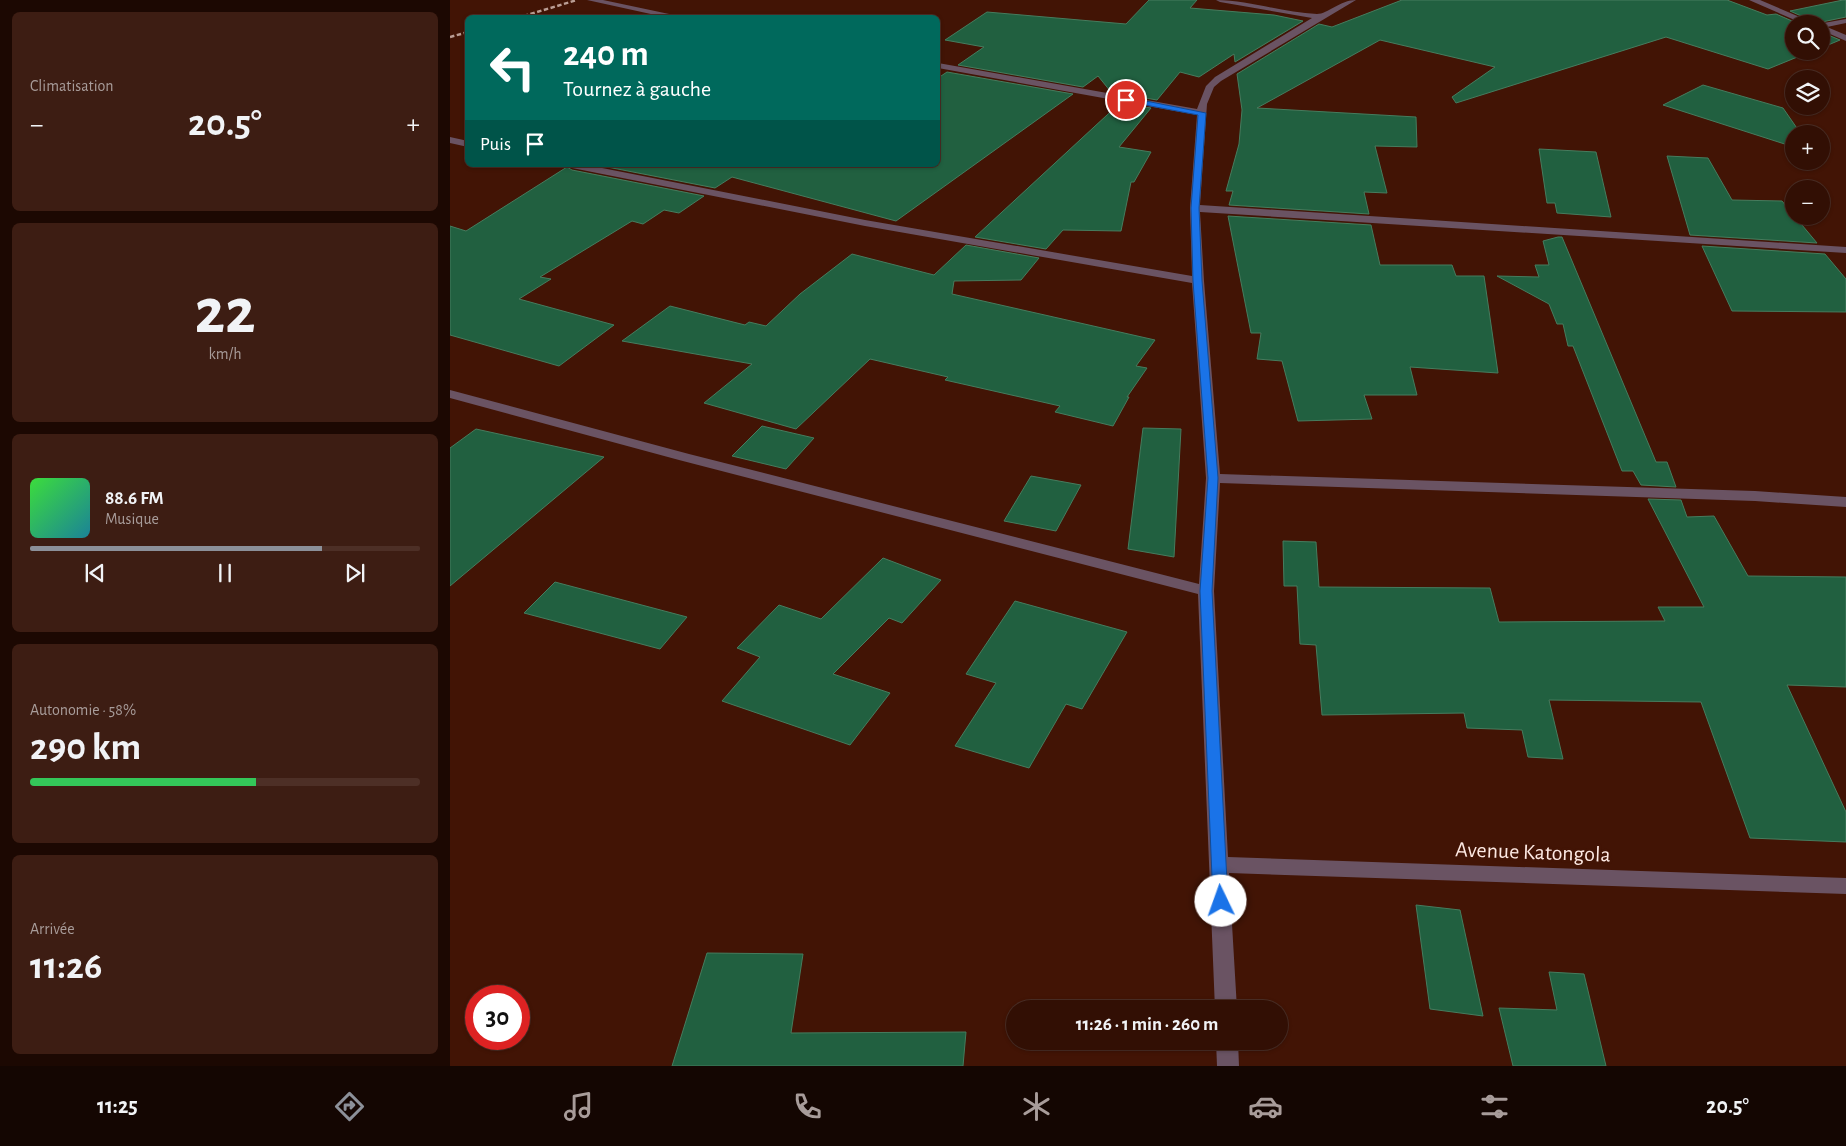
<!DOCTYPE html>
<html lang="fr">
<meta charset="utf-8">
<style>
:root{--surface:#320f04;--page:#3d1d13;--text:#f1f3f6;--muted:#a89c9a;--line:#4d2f26;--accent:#8c9099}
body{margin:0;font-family:"Alegreya Sans",sans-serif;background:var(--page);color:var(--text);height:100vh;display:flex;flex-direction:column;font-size:19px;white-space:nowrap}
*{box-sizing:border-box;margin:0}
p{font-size:16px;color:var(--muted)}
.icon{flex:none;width:28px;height:28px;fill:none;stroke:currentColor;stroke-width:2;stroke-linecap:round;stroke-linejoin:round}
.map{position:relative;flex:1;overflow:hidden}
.details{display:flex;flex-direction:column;gap:12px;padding:12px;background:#1c0802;width:450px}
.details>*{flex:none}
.top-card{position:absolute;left:15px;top:15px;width:475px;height:152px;border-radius:8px;box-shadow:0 1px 4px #0004,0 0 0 1px var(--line);background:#00695c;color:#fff;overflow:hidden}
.tools{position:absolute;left:1335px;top:15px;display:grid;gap:10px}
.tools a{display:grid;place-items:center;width:45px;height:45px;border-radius:50%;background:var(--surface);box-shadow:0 1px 4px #0004,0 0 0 1px var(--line);font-size:25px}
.speed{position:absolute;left:15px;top:985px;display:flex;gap:10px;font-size:25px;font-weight:700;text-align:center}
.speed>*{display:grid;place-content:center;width:65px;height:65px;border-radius:50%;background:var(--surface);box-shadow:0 1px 4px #0004,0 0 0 1px var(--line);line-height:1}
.speed .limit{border:8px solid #d22;background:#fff;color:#111}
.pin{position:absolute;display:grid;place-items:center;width:42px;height:42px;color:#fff;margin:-21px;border:2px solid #fff;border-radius:50%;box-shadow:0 1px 5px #0007}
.me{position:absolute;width:55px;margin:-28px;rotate:357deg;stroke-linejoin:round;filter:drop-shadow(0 0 4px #0008)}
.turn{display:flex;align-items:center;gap:18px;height:105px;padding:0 15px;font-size:22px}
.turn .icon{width:65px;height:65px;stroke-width:2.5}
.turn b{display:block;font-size:35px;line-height:42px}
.then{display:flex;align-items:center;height:48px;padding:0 15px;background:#0003;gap:10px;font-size:19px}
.big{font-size:38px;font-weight:700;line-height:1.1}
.details .widget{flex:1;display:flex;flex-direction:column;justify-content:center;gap:8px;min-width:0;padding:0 18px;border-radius:8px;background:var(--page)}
.details .dial{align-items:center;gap:0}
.dial b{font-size:65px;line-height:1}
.song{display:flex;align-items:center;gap:15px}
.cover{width:60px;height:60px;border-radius:8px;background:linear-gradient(135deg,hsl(120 70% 55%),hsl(190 70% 35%))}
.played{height:5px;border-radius:2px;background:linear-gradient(90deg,var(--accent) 75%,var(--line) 75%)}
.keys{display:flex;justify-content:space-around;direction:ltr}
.heat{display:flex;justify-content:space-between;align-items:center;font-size:28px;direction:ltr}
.charge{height:8px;border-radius:4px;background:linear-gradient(90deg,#34c759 58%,var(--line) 0)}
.trip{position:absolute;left:556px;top:1000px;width:282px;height:50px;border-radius:25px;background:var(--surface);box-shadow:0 1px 4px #0004,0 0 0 1px var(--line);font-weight:700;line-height:50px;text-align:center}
.tab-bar{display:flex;height:80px;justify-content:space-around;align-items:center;background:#140602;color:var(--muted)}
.tab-bar .icon{width:35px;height:35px}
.tab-bar .current{color:var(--accent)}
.tab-bar b{font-size:22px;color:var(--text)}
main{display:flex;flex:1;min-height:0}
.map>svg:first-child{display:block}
.building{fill:#216040;stroke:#467c5e}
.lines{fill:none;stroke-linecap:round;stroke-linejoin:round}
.minor{fill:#6a5363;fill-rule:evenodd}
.rail{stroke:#ba9d94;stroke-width:2.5;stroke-dasharray:4.5 2.5;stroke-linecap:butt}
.route{fill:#1a73e8;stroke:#114b97}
.labels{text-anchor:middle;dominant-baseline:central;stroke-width:5;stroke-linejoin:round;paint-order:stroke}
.near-street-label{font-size:22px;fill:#fde9e3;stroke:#421405}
</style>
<main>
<section class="details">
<div class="widget"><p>Climatisation</p>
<div class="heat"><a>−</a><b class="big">20.5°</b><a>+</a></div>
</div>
<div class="widget dial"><b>22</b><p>km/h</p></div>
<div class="widget">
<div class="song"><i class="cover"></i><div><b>88.6 FM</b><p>Musique</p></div></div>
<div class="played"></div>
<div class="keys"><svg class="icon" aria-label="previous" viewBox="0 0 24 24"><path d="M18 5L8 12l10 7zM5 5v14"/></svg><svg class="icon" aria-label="pause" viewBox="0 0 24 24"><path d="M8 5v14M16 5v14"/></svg><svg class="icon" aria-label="next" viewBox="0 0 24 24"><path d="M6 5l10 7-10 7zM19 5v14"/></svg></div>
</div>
<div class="widget"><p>Autonomie · 58%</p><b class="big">290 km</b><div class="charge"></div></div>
<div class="widget"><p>Arrivée</p><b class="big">11:26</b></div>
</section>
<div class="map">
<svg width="1396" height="1066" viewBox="0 0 1396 1066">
<rect width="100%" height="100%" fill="#421405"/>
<path class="building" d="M 699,0 L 747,0 L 740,8 L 824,15 L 853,21 L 785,62 L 784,54 L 749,77 L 730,72 L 707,100 L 661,92 L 648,76 L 633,87 L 508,65 L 534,47 L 495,40 L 537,12 L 676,24 Z
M 952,0 L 1277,0 L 1317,15 L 1326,14 L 1349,24 L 1344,24 L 1344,51 L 1362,51 L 1318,69 L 1216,37 L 1006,103 L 1002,97 L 1045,67 L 930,40 L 807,108 L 966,117 L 967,147 L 925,146 L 937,193 L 914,192 L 919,214 L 779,205 L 783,191 L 776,191 L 789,144 L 792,110 L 787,74 L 869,24 L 882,27 Z
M 1393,0 L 1396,0 L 1396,17 L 1367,23 L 1340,11 Z
M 1371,32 L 1390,40 L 1371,48 Z
M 497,72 L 623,94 L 446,221 L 282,177 L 265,188 L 147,165 L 488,165 L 488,78 Z
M 1253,85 L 1333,108 L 1351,134 L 1344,134 L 1344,147 L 1213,105 Z
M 670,103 L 701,108 L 669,147 L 701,152 L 684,182 L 681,182 L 671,231 L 613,230 L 596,249 L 525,237 Z
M 1089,149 L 1146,152 L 1161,217 L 1107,213 L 1105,203 L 1097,203 Z
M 1217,156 L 1258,158 L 1282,200 L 1332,201 L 1367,243 L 1240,235 Z
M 117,167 L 122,170 L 254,196 L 229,213 L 214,210 L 193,224 L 182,221 L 90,277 L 101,279 L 69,299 L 164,325 L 109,366 L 0,335 L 0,226 L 16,231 Z
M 778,216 L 921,225 L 930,265 L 1002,265 L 1006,276 L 1034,276 L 1048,373 L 960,367 L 967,395 L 914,395 L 922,419 L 848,421 L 832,361 L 807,359 L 811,333 L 801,333 Z
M 1108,237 L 1112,237 L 1206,462 L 1217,462 L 1226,487 L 1191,485 L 1183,471 L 1172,471 L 1123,346 L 1118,346 L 1113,324 L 1107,324 L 1099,304 L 1047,276 L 1089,277 L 1085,265 L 1099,265 L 1093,241 Z
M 516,245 L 589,258 L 571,280 L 504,281 L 502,294 L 705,340 L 686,366 L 697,368 L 677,397 L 679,397 L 663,426 L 605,412 L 610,406 L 495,380 L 498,377 L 420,359 L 346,429 L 254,403 L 302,364 L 172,341 L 220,306 L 295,325 L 299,322 L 316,326 L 350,294 L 402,254 L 484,275 Z
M 1252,246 L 1375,254 L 1396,279 L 1396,312 L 1282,311 Z
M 312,426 L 364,438 L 336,469 L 282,456 Z
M 693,428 L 731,429 L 724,557 L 678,549 Z
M 26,429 L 154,457 L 0,586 L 0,448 Z
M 581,476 L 631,485 L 606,531 L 554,521 Z
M 1198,499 L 1231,500 L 1237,517 L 1264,516 L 1298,576 L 1396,577 L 1396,687 L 1337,685 L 1396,812 L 1396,842 L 1300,838 L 1251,702 L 1099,700 L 1113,759 L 1078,757 L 1072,730 L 1017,728 L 1014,713 L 872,715 L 866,645 L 850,644 L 847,586 L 834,586 L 833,541 L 866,542 L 869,587 L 1040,588 L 1049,622 L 1215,621 L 1208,607 L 1254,607 Z
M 433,558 L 491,580 L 452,623 L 439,618 L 383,674 L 440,693 L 400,745 L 272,701 L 310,657 L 287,648 L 329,605 L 371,619 Z
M 105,582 L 237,617 L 210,649 L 74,613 Z
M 565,601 L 677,632 L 632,709 L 616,704 L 579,768 L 505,746 L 546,683 L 516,674 Z
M 966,905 L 1010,910 L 1033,1016 L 980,1009 Z
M 257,953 L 353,954 L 341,1033 L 516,1032 L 513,1066 L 222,1066 Z
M 1099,972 L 1134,974 L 1156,1066 L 1063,1066 L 1049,1008 L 1107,1010 Z"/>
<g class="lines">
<path class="minor" d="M 137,0 L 153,0 L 238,18 L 219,18 Z
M 766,0 C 800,0 833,13 867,14 C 878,14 890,0 906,0 L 771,81 L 764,87 L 757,104 L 750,205 L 1396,247 L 1396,253 L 750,212 L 754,281 L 770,474 L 1305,491 L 1396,497 L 1396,507 L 1305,501 L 770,483 L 764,591 L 778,857 L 1396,878 L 1396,894 L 779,873 L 787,1009 L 765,1009 L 748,594 L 229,460 L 0,398 L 0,390 L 239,454 L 749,584 L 756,478 L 742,283 L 415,226 L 122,168 L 117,165 L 137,165 L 415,220 L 742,276 L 740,208 L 747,115 L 488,68 L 488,63 L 747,109 L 756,86 L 765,77 L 862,18 L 770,2 Z
M 1299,0 L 1310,0 L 1366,24 L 1354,24 Z
M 1396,19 L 1396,23 L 1377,27 L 1396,35 L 1396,41 L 1371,30 L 1371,24 L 1368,24 Z
M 0,137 L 18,141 L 18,147 L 0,143 Z
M 766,1041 L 788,1041 L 789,1066 L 767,1066 Z"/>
<path class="rail" d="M 67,18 L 127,0
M 0,37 L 18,32"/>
</g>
<path class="route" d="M 676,97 L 756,113 L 749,208 L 752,281 L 768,478 L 762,591 L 778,901 L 776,905 L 771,907 L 765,905 L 763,901 L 750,591 L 758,478 L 743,281 L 741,208 L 748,115 L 674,101 L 674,98 Z"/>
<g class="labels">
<g class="near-street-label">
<text transform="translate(1083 852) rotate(2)">Avenue Katongola</text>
</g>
</g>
</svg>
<div class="tools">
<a><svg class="icon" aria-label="search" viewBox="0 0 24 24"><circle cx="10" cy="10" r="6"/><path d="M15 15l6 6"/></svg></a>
<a><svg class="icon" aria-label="layers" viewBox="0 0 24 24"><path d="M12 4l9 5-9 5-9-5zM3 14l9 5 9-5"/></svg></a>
<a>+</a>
<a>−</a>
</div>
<div class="speed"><div class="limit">30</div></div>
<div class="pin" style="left:676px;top:100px;background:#d93025"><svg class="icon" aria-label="arrive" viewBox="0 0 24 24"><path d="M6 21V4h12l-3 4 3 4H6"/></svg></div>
<svg class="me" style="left:771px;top:901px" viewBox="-20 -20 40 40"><circle r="19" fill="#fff"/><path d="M0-13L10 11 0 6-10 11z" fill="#1a73e8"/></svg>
<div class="trip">11:26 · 1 min · 260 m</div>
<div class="top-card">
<div class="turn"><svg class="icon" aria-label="left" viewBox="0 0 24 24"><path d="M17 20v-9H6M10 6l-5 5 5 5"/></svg><div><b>240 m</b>Tournez à gauche</div></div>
<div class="then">Puis<svg class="icon" aria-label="arrive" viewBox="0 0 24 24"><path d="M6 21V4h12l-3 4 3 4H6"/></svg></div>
</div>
</div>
</main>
<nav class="tab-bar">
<b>11:25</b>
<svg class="icon current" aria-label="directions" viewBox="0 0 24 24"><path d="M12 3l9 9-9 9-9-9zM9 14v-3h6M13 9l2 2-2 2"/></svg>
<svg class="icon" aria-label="music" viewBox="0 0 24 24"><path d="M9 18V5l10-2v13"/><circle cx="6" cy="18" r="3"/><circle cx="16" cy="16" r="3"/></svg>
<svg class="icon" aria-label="phone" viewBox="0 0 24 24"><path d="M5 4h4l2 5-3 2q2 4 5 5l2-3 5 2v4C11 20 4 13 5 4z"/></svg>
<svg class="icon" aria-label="climate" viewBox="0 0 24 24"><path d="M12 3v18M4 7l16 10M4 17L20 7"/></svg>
<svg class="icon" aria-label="car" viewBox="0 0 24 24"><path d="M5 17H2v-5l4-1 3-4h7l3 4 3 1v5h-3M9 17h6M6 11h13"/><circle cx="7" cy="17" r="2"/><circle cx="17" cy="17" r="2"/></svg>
<svg class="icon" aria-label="filters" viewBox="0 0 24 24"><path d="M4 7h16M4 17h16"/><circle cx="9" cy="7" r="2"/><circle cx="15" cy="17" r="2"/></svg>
<b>20.5°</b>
</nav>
